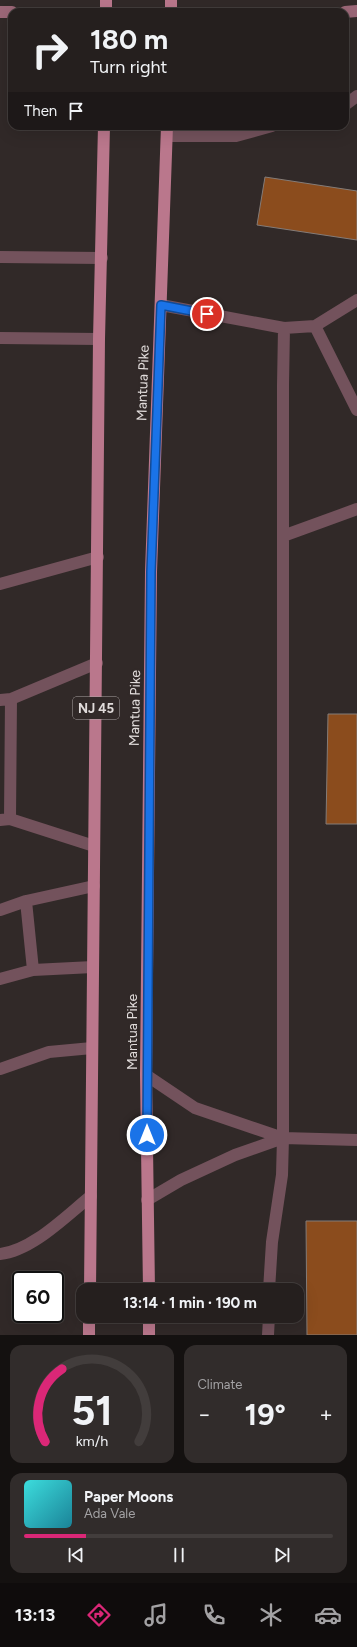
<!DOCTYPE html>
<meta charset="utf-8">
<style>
:root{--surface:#251f1e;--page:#312c2b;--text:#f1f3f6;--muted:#a3a2a4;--line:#423d3c;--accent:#db2777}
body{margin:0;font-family:Figtree,sans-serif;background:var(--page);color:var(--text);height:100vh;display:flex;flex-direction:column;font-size:15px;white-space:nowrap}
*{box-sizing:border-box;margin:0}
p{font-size:13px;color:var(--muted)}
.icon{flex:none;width:22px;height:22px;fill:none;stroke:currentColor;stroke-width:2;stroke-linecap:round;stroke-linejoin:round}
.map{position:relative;height:1335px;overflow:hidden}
.drawer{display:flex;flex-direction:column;gap:10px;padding:10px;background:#141110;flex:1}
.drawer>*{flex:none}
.guide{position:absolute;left:8px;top:8px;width:341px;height:122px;border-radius:12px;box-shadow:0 4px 16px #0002,0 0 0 1px var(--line);background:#251f1e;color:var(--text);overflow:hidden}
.speed{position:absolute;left:12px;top:1271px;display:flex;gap:8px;font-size:20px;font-weight:700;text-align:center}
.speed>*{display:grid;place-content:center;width:52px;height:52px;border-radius:50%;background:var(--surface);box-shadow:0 4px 16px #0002,0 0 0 1px var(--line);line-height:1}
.speed .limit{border:2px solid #111;border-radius:6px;background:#fff;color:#111}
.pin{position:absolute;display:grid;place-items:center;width:34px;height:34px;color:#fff;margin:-17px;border:2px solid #fff;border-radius:50%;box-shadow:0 1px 4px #0007}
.me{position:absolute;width:44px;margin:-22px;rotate:0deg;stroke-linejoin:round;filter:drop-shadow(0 0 3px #0008)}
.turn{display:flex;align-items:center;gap:14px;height:84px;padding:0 16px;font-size:18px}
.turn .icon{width:52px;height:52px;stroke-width:2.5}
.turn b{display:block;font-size:28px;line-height:34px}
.then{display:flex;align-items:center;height:38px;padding:0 16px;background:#0003;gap:8px;font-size:15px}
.big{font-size:30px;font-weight:700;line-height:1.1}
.drawer .tile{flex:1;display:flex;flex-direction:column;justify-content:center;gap:6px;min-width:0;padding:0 14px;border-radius:12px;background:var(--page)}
.drawer .dial{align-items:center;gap:0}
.dial svg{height:104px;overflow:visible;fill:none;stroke:var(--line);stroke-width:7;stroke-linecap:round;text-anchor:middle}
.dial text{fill:var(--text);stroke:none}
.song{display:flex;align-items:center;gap:12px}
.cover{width:48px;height:48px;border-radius:6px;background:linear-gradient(135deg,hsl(180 70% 55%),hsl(190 70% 35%))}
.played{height:4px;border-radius:2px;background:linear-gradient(90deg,var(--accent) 20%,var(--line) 20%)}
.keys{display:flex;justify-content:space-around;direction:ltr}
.heat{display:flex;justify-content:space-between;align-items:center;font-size:22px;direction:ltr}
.drawer .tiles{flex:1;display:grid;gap:10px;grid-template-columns:1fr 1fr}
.tile:last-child{grid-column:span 2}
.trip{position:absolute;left:76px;top:1283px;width:228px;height:40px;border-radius:12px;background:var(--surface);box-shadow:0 4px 16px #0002,0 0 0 1px var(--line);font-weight:700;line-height:40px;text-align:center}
.tab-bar{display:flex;height:64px;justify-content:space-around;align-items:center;background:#0f0c0c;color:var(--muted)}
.tab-bar .icon{width:28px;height:28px}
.tab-bar .active{color:var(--accent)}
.tab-bar b{font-size:18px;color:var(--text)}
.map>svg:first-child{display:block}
.building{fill:#8b4c1d;stroke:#847c78}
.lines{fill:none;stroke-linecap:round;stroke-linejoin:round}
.lane{stroke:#73525c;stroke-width:12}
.street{stroke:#73525c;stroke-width:12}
.secondary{stroke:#9b6777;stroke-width:12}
.primary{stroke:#ba778c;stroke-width:12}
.route-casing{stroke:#114b97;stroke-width:10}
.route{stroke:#1a73e8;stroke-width:7}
.labels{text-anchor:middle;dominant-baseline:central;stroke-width:4;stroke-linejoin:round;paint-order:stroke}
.shield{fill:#312928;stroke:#aca6a5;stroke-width:1}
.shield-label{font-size:13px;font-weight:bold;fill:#e0dbda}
.street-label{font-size:14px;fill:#e0dbda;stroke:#312928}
</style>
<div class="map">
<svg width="357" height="1335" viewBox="0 0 357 1335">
<rect width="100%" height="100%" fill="#312928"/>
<path class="building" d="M 265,177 L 357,191 L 357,240 L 257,225 Z
M 328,714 L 357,714 L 357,824 L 326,824 Z
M 306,1221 L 357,1221 L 357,1335 L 307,1335 Z"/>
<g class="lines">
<path class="lane" d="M 345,105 L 357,96
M 167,136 L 236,136 L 272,126
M 0,257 L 102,258
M 357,300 L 315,326 L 357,410
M 161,305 L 284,328
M 0,338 L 99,339
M 283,536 L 357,509
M 0,700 L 11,699 L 97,663
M 10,819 L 11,699
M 0,820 L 10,819 L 94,846
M 26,901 L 33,970
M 0,910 L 26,901 L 94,886
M 0,979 L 33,970 L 93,967
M 146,1075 L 195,1108 L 283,1138 L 357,1140
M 147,1200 L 181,1180 L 235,1155 L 283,1138
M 0,1254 C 32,1251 66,1216 91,1196
M 269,1290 L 272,1242 L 282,1175 L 283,1138 L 283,385 L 284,328 L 315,326
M 268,1335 L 269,1316"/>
<path class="street" d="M 0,584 L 98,557
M 0,1069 L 49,1052 L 92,1048"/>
<path class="secondary" d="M 0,12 L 12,12
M 345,12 L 357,11"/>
<path class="primary" d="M 106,0 L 106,12
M 171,0 L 171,12
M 90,1290 L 99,339 L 104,126
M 149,1290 L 146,1075 L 151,572 L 167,126
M 149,1316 L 149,1335
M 89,1335 L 89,1316"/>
</g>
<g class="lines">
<defs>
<path id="route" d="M 147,1135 L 151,572 L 161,305 L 207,314"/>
</defs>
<use href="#route" class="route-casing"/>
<use href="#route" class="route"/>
</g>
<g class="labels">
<rect class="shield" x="73" y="697" width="46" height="22" rx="3"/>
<g class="shield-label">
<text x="96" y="708">NJ 45</text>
</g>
<g class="street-label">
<text transform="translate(143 383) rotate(-88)">Mantua Pike</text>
<text transform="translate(135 708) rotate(-89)">Mantua Pike</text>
<text transform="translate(132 1032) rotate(-90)">Mantua Pike</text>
</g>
</g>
</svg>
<div class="speed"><div class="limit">60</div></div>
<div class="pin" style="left:207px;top:314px;background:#d93025"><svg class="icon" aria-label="arrive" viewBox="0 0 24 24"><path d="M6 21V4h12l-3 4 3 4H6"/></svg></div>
<svg class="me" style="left:147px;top:1135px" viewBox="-20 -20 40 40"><circle r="17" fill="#1a73e8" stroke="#fff" stroke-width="3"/><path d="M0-11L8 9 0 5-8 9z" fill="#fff"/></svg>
<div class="trip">13:14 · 1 min · 190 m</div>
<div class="guide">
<div class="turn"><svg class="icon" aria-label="right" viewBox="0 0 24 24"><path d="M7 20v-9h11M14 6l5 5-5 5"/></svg><div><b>180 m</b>Turn right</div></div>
<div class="then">Then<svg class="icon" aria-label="arrive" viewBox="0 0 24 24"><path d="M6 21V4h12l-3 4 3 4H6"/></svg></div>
</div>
</div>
<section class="drawer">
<div class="tiles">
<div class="tile dial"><svg viewBox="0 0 100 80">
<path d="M14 69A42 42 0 1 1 86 69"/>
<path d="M14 69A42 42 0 0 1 27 13" stroke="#db2777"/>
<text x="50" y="56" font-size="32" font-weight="700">51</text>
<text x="50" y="72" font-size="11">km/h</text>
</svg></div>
<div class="tile"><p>Climate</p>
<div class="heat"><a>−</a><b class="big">19°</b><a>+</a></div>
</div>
<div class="tile">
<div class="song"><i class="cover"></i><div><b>Paper Moons</b><p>Ada Vale</p></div></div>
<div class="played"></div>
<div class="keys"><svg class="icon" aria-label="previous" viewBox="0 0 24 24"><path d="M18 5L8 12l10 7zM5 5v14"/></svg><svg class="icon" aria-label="pause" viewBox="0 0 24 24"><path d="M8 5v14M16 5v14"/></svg><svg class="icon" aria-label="next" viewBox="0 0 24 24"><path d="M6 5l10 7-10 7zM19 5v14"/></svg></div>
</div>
</div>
</section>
<nav class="tab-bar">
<b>13:13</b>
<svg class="icon active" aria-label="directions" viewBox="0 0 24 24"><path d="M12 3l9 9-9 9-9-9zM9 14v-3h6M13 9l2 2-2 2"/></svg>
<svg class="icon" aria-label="music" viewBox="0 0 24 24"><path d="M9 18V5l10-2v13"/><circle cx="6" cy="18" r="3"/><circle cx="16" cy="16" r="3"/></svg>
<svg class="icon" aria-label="phone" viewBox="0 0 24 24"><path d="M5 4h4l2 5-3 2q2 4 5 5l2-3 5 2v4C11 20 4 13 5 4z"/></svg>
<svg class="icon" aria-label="climate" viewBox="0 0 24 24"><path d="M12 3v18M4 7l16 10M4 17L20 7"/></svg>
<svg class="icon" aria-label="car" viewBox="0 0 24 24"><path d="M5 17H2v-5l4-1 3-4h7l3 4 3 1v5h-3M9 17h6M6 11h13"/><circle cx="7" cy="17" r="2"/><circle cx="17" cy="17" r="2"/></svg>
</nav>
